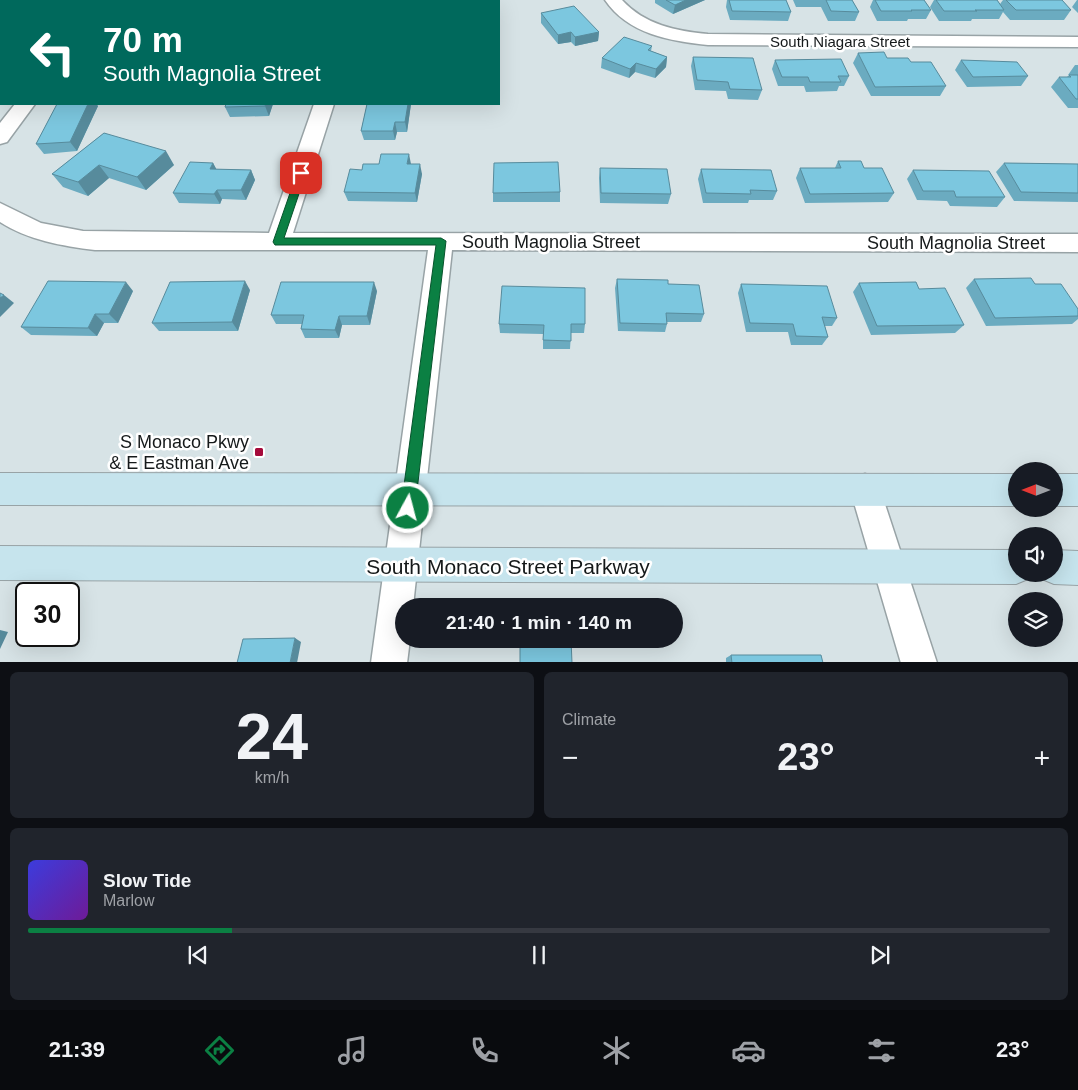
<!DOCTYPE html>
<meta charset="utf-8">
<style>
:root{--surface:#171b24;--page:#20242c;--text:#f1f3f6;--muted:#9ea1a6;--line:#363941;--accent:#0b8043}
body{margin:0;font-family:Helvetica,sans-serif;background:var(--page);color:var(--text);height:100vh;display:flex;flex-direction:column;font-size:19px;white-space:nowrap}
*{box-sizing:border-box;margin:0}
p{font-size:16px;color:var(--muted)}
.icon{flex:none;width:28px;height:28px;fill:none;stroke:currentColor;stroke-width:2;stroke-linecap:round;stroke-linejoin:round}
.map{position:relative;height:662px;overflow:hidden}
.drawer{display:flex;flex-direction:column;gap:10px;padding:10px;background:#0d0f14;flex:1}
.drawer>*{flex:none}
.banner{position:absolute;left:0px;top:0px;width:500px;height:105px;box-shadow:0 5px 20px #0002;background:#00695c;color:#fff;overflow:hidden}
.needle{width:32px;rotate:270deg}
.controls{position:absolute;left:1008px;top:462px;display:grid;gap:10px}
.controls a{display:grid;place-items:center;width:55px;height:55px;border-radius:50%;background:var(--surface);box-shadow:0 5px 20px #0002;font-size:25px}
.speed{position:absolute;left:15px;top:582px;display:flex;gap:10px;font-size:25px;font-weight:700;text-align:center}
.speed>*{display:grid;place-content:center;width:65px;height:65px;border-radius:50%;background:var(--surface);box-shadow:0 5px 20px #0002;line-height:1}
.speed .limit{border:2px solid #111;border-radius:8px;background:#fff;color:#111}
.pin{position:absolute;display:grid;place-items:center;width:42px;height:42px;color:#fff;margin:-21px;border-radius:10px;box-shadow:0 2px 8px #0006}
.me{position:absolute;width:55px;margin:-28px;rotate:7deg;stroke-linejoin:round;filter:drop-shadow(0 0 4px #0008)}
.turn{display:flex;align-items:center;gap:18px;height:105px;padding:0 20px;font-size:22px}
.turn .icon{width:65px;height:65px;stroke-width:2.5}
.turn b{display:block;font-size:35px;line-height:42px}
.big{font-size:38px;font-weight:700;line-height:1.1}
.drawer .widget{flex:1;display:flex;flex-direction:column;justify-content:center;gap:8px;min-width:0;padding:0 18px;border-radius:8px;background:var(--page)}
.drawer .dial{align-items:center;gap:0}
.dial b{font-size:65px;line-height:1}
.song{display:flex;align-items:center;gap:15px}
.cover{width:60px;height:60px;border-radius:8px;background:linear-gradient(135deg,hsl(240 70% 55%),hsl(280 70% 35%))}
.played{height:5px;border-radius:2px;background:linear-gradient(90deg,var(--accent) 20%,var(--line) 20%)}
.keys{display:flex;justify-content:space-around;direction:ltr}
.heat{display:flex;justify-content:space-between;align-items:center;font-size:28px;direction:ltr}
.drawer .tiles{flex:1;display:grid;gap:10px;grid-template-columns:1fr 1fr}
.widget:last-child{grid-column:span 2}
.trip{position:absolute;left:395px;top:598px;width:288px;height:50px;border-radius:25px;background:var(--surface);box-shadow:0 5px 20px #0002;font-weight:700;line-height:50px;text-align:center}
.menu{display:flex;height:80px;justify-content:space-around;align-items:center;background:#090b0e;color:var(--muted)}
.menu .icon{width:35px;height:35px}
.menu .on{color:var(--accent)}
.menu b{font-size:22px;color:var(--text)}
.map>svg:first-child{display:block}
.lines{fill:none;stroke-linecap:round;stroke-linejoin:round}
.street-casing{stroke:#98a3a6;stroke-width:3}
.secondary-casing{stroke:#98a3a6;stroke-width:2}
.street{fill:#fff;fill-rule:evenodd}
.secondary{fill:#c6e4ed;fill-rule:evenodd}
.wall{fill:#6babc0}
.shaded-wall{fill:#578b9c}
.building{fill:#7cc7df;stroke:#578b9c}
.route{fill:#0b8043;stroke:#07532c}
.poi-dot{fill:#a50a3b;stroke:#fff;stroke-width:2}
.labels{text-anchor:middle;dominant-baseline:central;stroke-width:5;stroke-linejoin:round;paint-order:stroke}
.far-street-label{font-size:15px;fill:#15191a;stroke:#fff}
.street-label{font-size:18px;fill:#15191a;stroke:#fff}
.poi-label{font-size:18px;fill:#15191a;stroke:#fff;text-anchor:end}
.near-street-label{font-size:21px;fill:#15191a;stroke:#fff}
</style>
<div class="map">
<svg width="1078" height="663" viewBox="0 0 1078 663">
<rect width="100%" height="100%" fill="#d7e3e6"/>
<g class="lines">
<defs>
<path id="street" d="M 351,0 L 367,0 L 367,1 L 351,1 Z
M 605,0 L 622,0 C 645,25 676,31 708,34 L 1078,37 L 1078,47 L 708,45 C 670,41 628,34 605,0 Z
M 15,104 L 35,104 L 7,142 L 0,144 L 0,123 Z
M 314,104 L 334,104 L 293,233 L 1078,234 L 1078,252 L 452,250 L 413,606 L 404,606 L 404,639 L 410,639 L 407,663 L 371,663 L 428,250 L 95,250 C 62,246 28,240 0,222 L 0,203 L 41,223 L 83,231 L 269,233 Z
M 865,474 L 876,478 L 880,489 L 937,663 L 901,663 L 850,489 L 854,478 Z"/>
<path id="secondary" d="M 0,473 L 1016,474 L 1016,506 L 0,505 Z
M 1054,474 L 1078,474 L 1078,506 L 1054,506 Z
M 0,546 L 1016,550 L 1016,574 L 1031,574 L 1028,579 L 1016,584 L 0,580 Z
M 1054,550 L 1078,551 L 1078,585 L 1054,584 L 1042,579 L 1039,574 L 1054,574 Z"/>
</defs>
<use href="#street" class="street-casing"/>
<use href="#secondary" class="secondary-casing"/>
<use href="#street" class="street"/>
<use href="#secondary" class="secondary"/>
</g>
<path class="wall" d="M 23,0 L 65,0 L 64,1 L 22,1 Z
M 146,0 L 185,0 L 184,1 L 147,1 Z
M 253,0 L 317,0 L 316,1 L 252,1 Z
M 655,0 L 705,0 L 673,14 L 655,3 Z
M 727,0 L 786,0 L 791,12 L 788,21 L 730,20 L 726,7 Z
M 793,0 L 852,0 L 859,12 L 855,21 L 828,21 L 821,7 L 796,7 Z
M 873,0 L 924,0 L 931,10 L 926,19 L 908,19 L 907,21 L 877,21 L 870,7 Z
M 934,0 L 997,0 L 1000,4 L 1003,0 L 1062,0 L 1071,10 L 1064,20 L 1010,20 L 1003,12 L 999,19 L 972,19 L 971,21 L 939,21 L 930,7 Z
M 1077,0 L 1078,0 L 1078,13 L 1072,7 Z
M 0,10 L 1,10 L 1,53 L 0,53 Z
M 541,13 L 599,32 L 598,41 L 575,46 L 571,42 L 558,44 L 541,23 Z
M 652,46 L 651,51 L 667,57 L 666,67 L 655,78 L 635,72 L 629,78 L 601,68 L 602,58 Z
M 858,53 L 911,62 L 946,86 L 940,96 L 871,96 L 853,63 Z
M 693,57 L 762,90 L 758,100 L 728,99 L 726,91 L 695,90 L 691,66 Z
M 775,60 L 849,76 L 844,86 L 839,86 L 837,91 L 806,92 L 804,86 L 778,86 L 772,69 Z
M 961,60 L 1028,76 L 1021,86 L 967,87 L 955,70 Z
M 1075,65 L 1078,65 L 1078,108 L 1068,108 L 1051,87 L 1059,77 L 1067,77 L 1069,75 L 1068,75 Z
M 57,104 L 96,104 L 98,106 L 77,151 L 44,154 L 36,144 Z
M 226,104 L 273,104 L 269,116 L 230,117 L 225,107 Z
M 367,104 L 411,104 L 407,132 L 397,132 L 395,140 L 364,140 L 361,131 Z
M 104,133 L 174,165 L 146,190 L 109,178 L 88,196 L 63,187 L 52,174 Z
M 838,161 L 864,168 L 894,193 L 888,202 L 805,203 L 796,178 L 800,168 L 835,168 Z
M 213,163 L 216,169 L 251,170 L 255,180 L 246,200 L 222,199 L 220,204 L 179,203 L 173,193 Z
M 1004,163 L 1078,164 L 1078,202 L 1014,201 L 996,172 Z
M 411,164 L 422,174 L 417,202 L 348,201 L 344,192 L 362,170 Z
M 600,168 L 671,194 L 668,204 L 600,203 L 599,178 Z
M 701,169 L 777,191 L 773,200 L 749,200 L 748,203 L 703,203 L 698,179 Z
M 913,170 L 1005,197 L 997,207 L 950,206 L 947,201 L 917,200 L 907,179 Z
M 560,192 L 560,202 L 493,202 L 493,193 Z
M 617,279 L 668,284 L 704,314 L 701,322 L 667,322 L 667,324 L 665,332 L 618,331 L 615,288 Z
M 974,279 L 1035,284 L 1078,309 L 1078,319 L 1072,324 L 986,326 L 966,288 Z
M 859,283 L 919,289 L 964,325 L 955,333 L 871,335 L 853,292 Z
M 741,284 L 837,318 L 832,326 L 825,326 L 828,337 L 822,345 L 791,345 L 788,332 L 746,332 L 738,293 Z
M 250,290 L 238,331 L 159,331 L 152,323 Z
M 133,291 L 118,323 L 104,323 L 97,336 L 31,335 L 21,327 Z
M 377,291 L 370,325 L 342,325 L 339,338 L 305,338 L 301,329 L 302,324 L 276,324 L 271,315 Z
M 499,324 L 585,324 L 584,333 L 571,333 L 570,349 L 543,349 L 543,334 L 500,333 Z
M 731,655 L 823,663 L 726,663 L 726,658 Z"/>
<path class="shaded-wall" d="M 42,0 L 52,0 L 52,1 L 41,1 Z
M 686,0 L 705,0 L 673,14 L 675,5 Z
M 571,32 L 571,42 L 558,44 L 558,35 Z
M 599,32 L 598,41 L 575,46 L 575,37 Z
M 1,56 L 1,74 L 0,76 L 0,57 Z
M 667,57 L 666,67 L 655,78 L 656,69 Z
M 636,63 L 635,72 L 629,78 L 630,69 Z
M 88,104 L 96,104 L 98,106 L 77,151 L 70,142 Z
M 266,104 L 273,104 L 269,116 L 265,106 Z
M 408,104 L 411,104 L 407,132 L 405,122 Z
M 395,122 L 397,132 L 395,140 L 393,131 Z
M 166,151 L 174,165 L 146,190 L 137,177 Z
M 409,154 L 411,164 L 409,174 L 407,164 Z
M 213,163 L 218,172 L 210,169 Z
M 420,164 L 422,174 L 417,202 L 415,193 Z
M 99,165 L 109,178 L 88,196 L 78,182 Z
M 251,170 L 255,180 L 246,200 L 241,190 Z
M 217,190 L 222,199 L 220,204 L 214,194 Z
M 245,281 L 250,290 L 238,331 L 232,322 Z
M 126,282 L 133,291 L 118,323 L 109,314 Z
M 374,282 L 377,291 L 370,325 L 367,316 Z
M 4,295 L 14,303 L 0,317 L 0,298 Z
M 95,314 L 104,323 L 97,336 L 88,328 Z
M 339,316 L 342,325 L 339,338 L 335,330 Z
M 0,630 L 8,632 L 0,649 Z
M 295,638 L 301,642 L 297,663 L 290,663 Z"/>
<path class="building" d="M 23,0 L 42,0 L 41,1 L 22,1 Z
M 253,0 L 285,0 L 284,1 L 252,1 Z
M 394,0 L 436,0 L 436,1 L 394,1 Z
M 666,0 L 686,0 L 675,5 Z
M 729,0 L 786,0 L 791,12 L 732,11 Z
M 826,0 L 852,0 L 859,12 L 831,11 Z
M 875,0 L 924,0 L 931,10 L 911,10 L 912,11 L 881,11 Z
M 936,0 L 997,0 L 1004,10 L 975,10 L 977,11 L 944,11 Z
M 1006,0 L 1062,0 L 1071,10 L 1016,10 Z
M 574,6 L 599,32 L 575,37 L 571,32 L 558,35 L 541,13 Z
M 0,10 L 1,10 L 1,43 L 0,43 Z
M 624,37 L 652,46 L 648,50 L 667,57 L 656,69 L 636,63 L 630,69 L 602,58 Z
M 884,52 L 887,58 L 908,58 L 911,62 L 931,62 L 946,86 L 875,87 L 858,53 Z
M 693,57 L 753,58 L 762,90 L 730,89 L 728,82 L 697,80 Z
M 841,59 L 849,76 L 838,76 L 841,82 L 810,82 L 808,77 L 782,77 L 775,60 Z
M 961,60 L 1017,62 L 1028,76 L 973,77 Z
M 1069,75 L 1078,75 L 1078,99 L 1076,99 L 1059,77 L 1071,77 Z
M 57,104 L 88,104 L 70,142 L 36,144 Z
M 226,104 L 266,104 L 265,106 L 225,107 Z
M 367,104 L 408,104 L 405,122 L 395,122 L 393,131 L 361,131 Z
M 104,133 L 166,151 L 137,177 L 99,165 L 78,182 L 52,174 Z
M 381,154 L 409,154 L 407,164 L 420,164 L 415,193 L 344,192 L 350,169 L 362,170 L 363,164 L 379,164 Z
M 838,161 L 861,161 L 864,168 L 882,168 L 894,193 L 810,194 L 800,168 L 841,168 Z
M 190,162 L 213,163 L 210,169 L 251,170 L 241,190 L 217,190 L 214,194 L 173,193 Z
M 558,162 L 560,192 L 493,193 L 494,163 Z
M 1004,163 L 1078,164 L 1078,193 L 1021,192 Z
M 600,168 L 667,169 L 671,194 L 601,193 Z
M 701,169 L 771,170 L 777,191 L 750,190 L 751,194 L 706,193 Z
M 913,170 L 989,171 L 1005,197 L 956,197 L 954,191 L 923,191 Z
M 1031,278 L 1035,284 L 1061,284 L 1078,309 L 1078,316 L 995,318 L 974,279 Z
M 617,279 L 668,280 L 668,284 L 699,285 L 704,314 L 666,313 L 667,324 L 620,323 Z
M 48,281 L 126,282 L 109,314 L 95,314 L 88,328 L 21,327 Z
M 245,281 L 232,322 L 152,323 L 170,282 Z
M 281,282 L 374,282 L 367,316 L 339,316 L 335,330 L 301,329 L 304,315 L 271,315 Z
M 916,282 L 919,289 L 945,288 L 964,325 L 877,326 L 859,283 Z
M 741,284 L 827,286 L 837,318 L 822,317 L 828,337 L 796,336 L 793,324 L 750,323 Z
M 502,286 L 585,288 L 585,324 L 571,324 L 571,341 L 543,340 L 544,325 L 499,324 Z
M 0,293 L 4,295 L 0,298 Z
M 295,638 L 290,663 L 237,663 L 243,639 Z
M 520,639 L 571,639 L 572,663 L 520,663 Z
M 731,655 L 821,655 L 823,663 L 732,663 Z"/>
<path class="route" d="M 301,170 L 306,173 L 284,238 L 441,238 L 446,241 L 415,508 L 413,512 L 408,514 L 403,512 L 401,508 L 436,245 L 275,245 L 273,242 L 297,173 Z"/>
<rect class="poi-dot" x="254" y="447" width="10" height="10" rx="2.5"/>
<g class="labels">
<g class="far-street-label">
<text x="840" y="41">South Niagara Street</text>
</g>
<g class="street-label">
<text x="551" y="242">South Magnolia Street</text>
<text x="956" y="243">South Magnolia Street</text>
</g>
<g class="poi-label">
<text x="249" y="442">S Monaco Pkwy<tspan x="249" dy="21">&amp; E Eastman Ave</tspan></text>
</g>
<g class="near-street-label">
<text x="508" y="566">South Monaco Street Parkway</text>
</g>
</g>
</svg>
<div class="controls">
<a><svg class="needle" viewBox="-14 -14 28 28"><path d="M0-13l5 13h-10z" fill="#e53935"/><path d="M0 13l5-13h-10z" fill="#9ea1a6"/></svg></a>
<a><svg class="icon" aria-label="sound" viewBox="0 0 24 24"><path d="M4 9h4l5-4v14l-5-4H4zM17 9q2 3 0 6"/></svg></a>
<a><svg class="icon" aria-label="layers" viewBox="0 0 24 24"><path d="M12 4l9 5-9 5-9-5zM3 14l9 5 9-5"/></svg></a>
</div>
<div class="speed"><div class="limit">30</div></div>
<div class="pin" style="left:301px;top:173px;background:#d93025"><svg class="icon" aria-label="arrive" viewBox="0 0 24 24"><path d="M6 21V4h12l-3 4 3 4H6"/></svg></div>
<svg class="me" style="left:408px;top:508px" viewBox="-20 -20 40 40"><circle r="17" fill="#0b8043" stroke="#fff" stroke-width="3"/><path d="M0-11L8 9 0 5-8 9z" fill="#fff"/></svg>
<div class="trip">21:40 · 1 min · 140 m</div>
<div class="banner">
<div class="turn"><svg class="icon" aria-label="left" viewBox="0 0 24 24"><path d="M17 20v-9H6M10 6l-5 5 5 5"/></svg><div><b>70 m</b>South Magnolia Street</div></div>
</div>
</div>
<section class="drawer">
<div class="tiles">
<div class="widget dial"><b>24</b><p>km/h</p></div>
<div class="widget"><p>Climate</p>
<div class="heat"><a>−</a><b class="big">23°</b><a>+</a></div>
</div>
<div class="widget">
<div class="song"><i class="cover"></i><div><b>Slow Tide</b><p>Marlow</p></div></div>
<div class="played"></div>
<div class="keys"><svg class="icon" aria-label="previous" viewBox="0 0 24 24"><path d="M18 5L8 12l10 7zM5 5v14"/></svg><svg class="icon" aria-label="pause" viewBox="0 0 24 24"><path d="M8 5v14M16 5v14"/></svg><svg class="icon" aria-label="next" viewBox="0 0 24 24"><path d="M6 5l10 7-10 7zM19 5v14"/></svg></div>
</div>
</div>
</section>
<nav class="menu">
<b>21:39</b>
<svg class="icon on" aria-label="directions" viewBox="0 0 24 24"><path d="M12 3l9 9-9 9-9-9zM9 14v-3h6M13 9l2 2-2 2"/></svg>
<svg class="icon" aria-label="music" viewBox="0 0 24 24"><path d="M9 18V5l10-2v13"/><circle cx="6" cy="18" r="3"/><circle cx="16" cy="16" r="3"/></svg>
<svg class="icon" aria-label="phone" viewBox="0 0 24 24"><path d="M5 4h4l2 5-3 2q2 4 5 5l2-3 5 2v4C11 20 4 13 5 4z"/></svg>
<svg class="icon" aria-label="climate" viewBox="0 0 24 24"><path d="M12 3v18M4 7l16 10M4 17L20 7"/></svg>
<svg class="icon" aria-label="car" viewBox="0 0 24 24"><path d="M5 17H2v-5l4-1 3-4h7l3 4 3 1v5h-3M9 17h6M6 11h13"/><circle cx="7" cy="17" r="2"/><circle cx="17" cy="17" r="2"/></svg>
<svg class="icon" aria-label="filters" viewBox="0 0 24 24"><path d="M4 7h16M4 17h16"/><circle cx="9" cy="7" r="2"/><circle cx="15" cy="17" r="2"/></svg>
<b>23°</b>
</nav>
